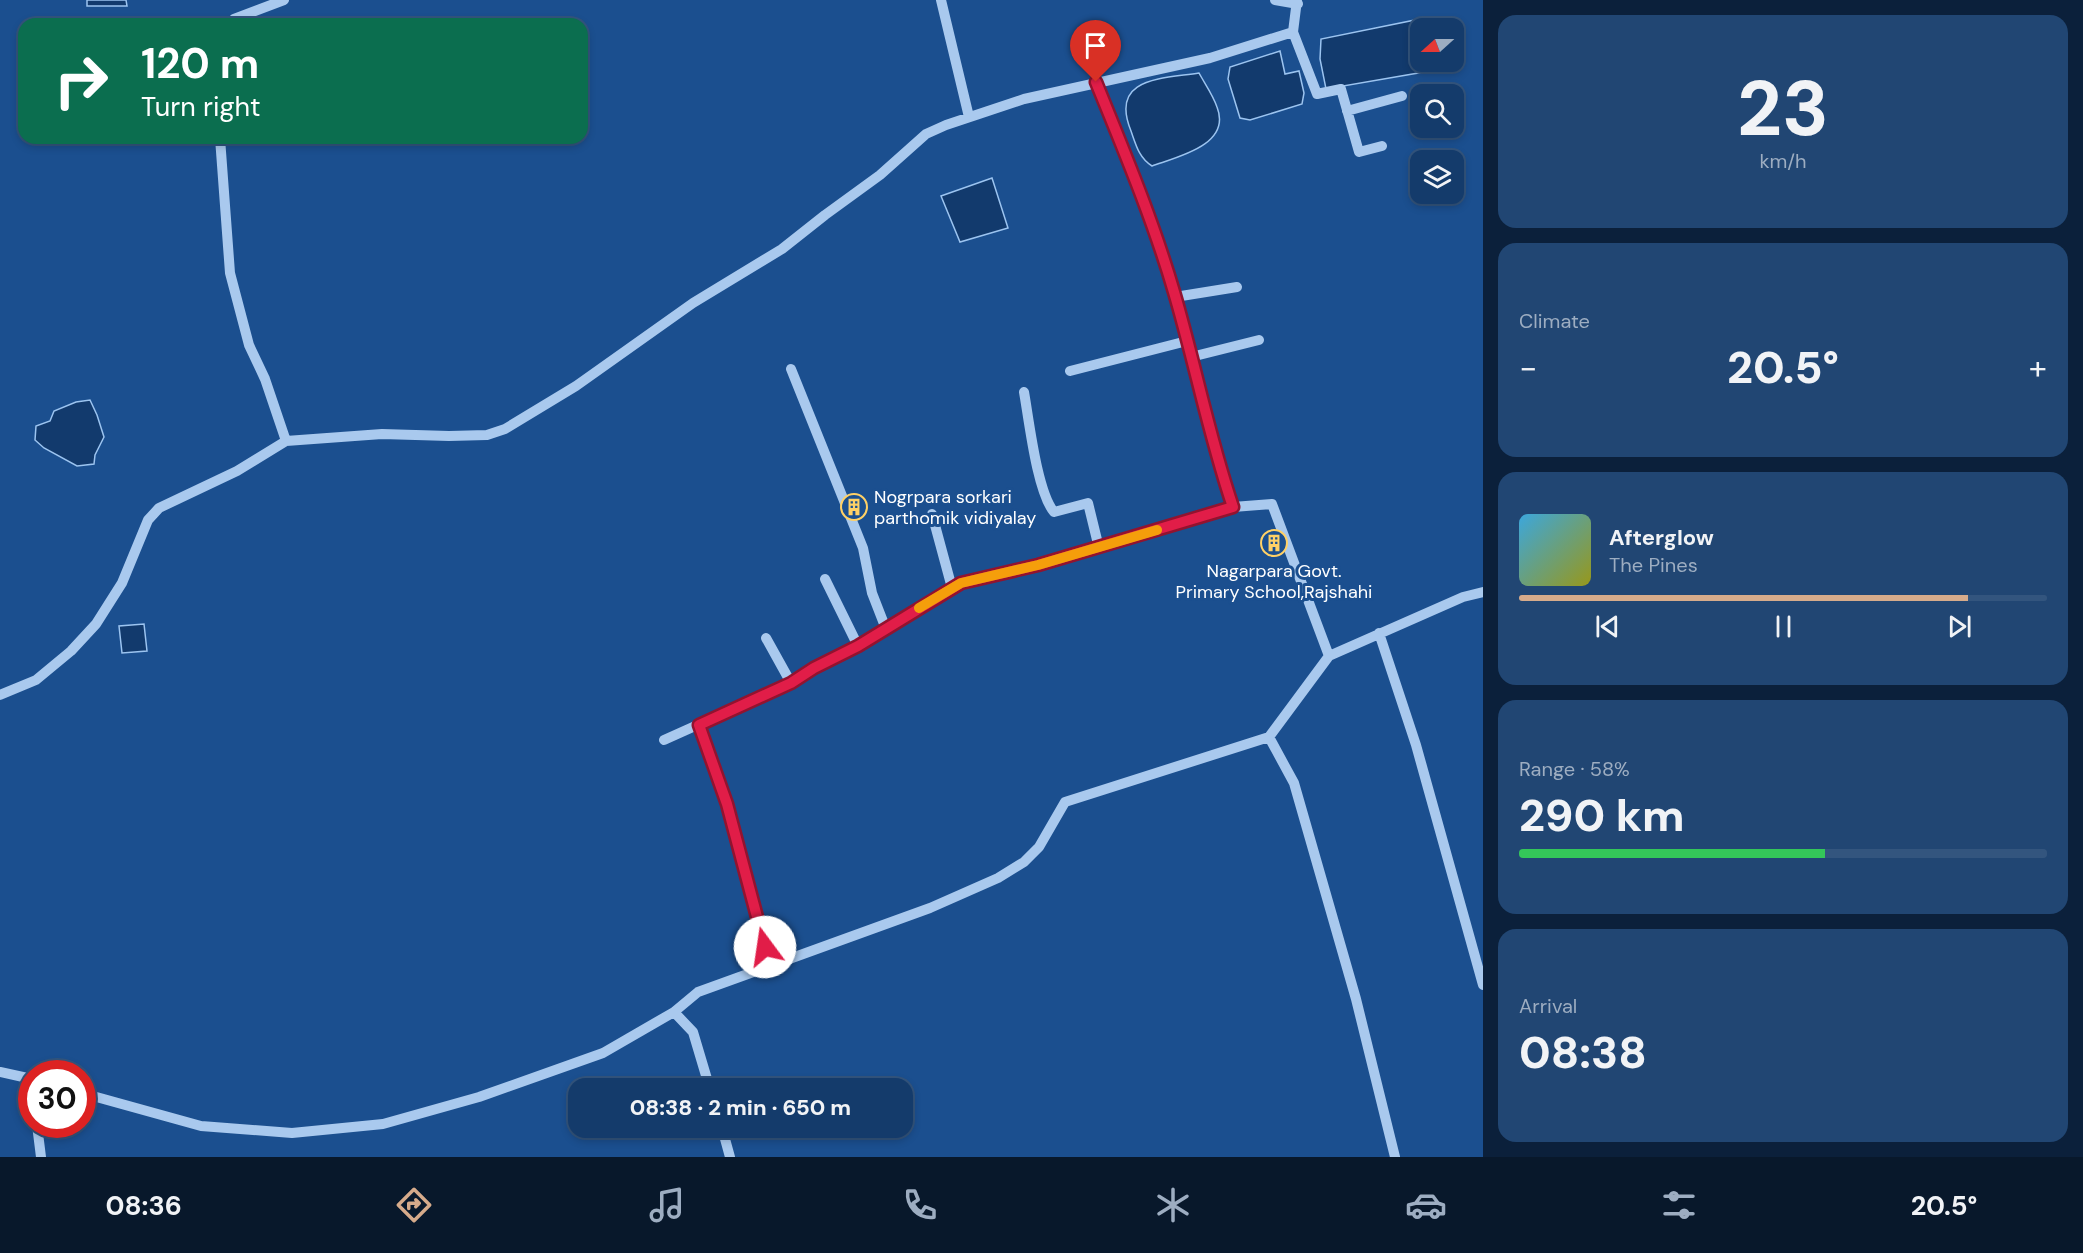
<!DOCTYPE html>
<meta charset="utf-8">
<style>
:root{--surface:#143b6b;--page:#214673;--text:#f1f3f6;--muted:#9dadc1;--line:#33557e;--accent:#d6ab8b}
body{margin:0;font-family:"DM Sans",sans-serif;background:var(--page);color:var(--text);height:100vh;display:flex;flex-direction:column;font-size:22px;white-space:nowrap}
*{box-sizing:border-box;margin:0}
p{font-size:20px;color:var(--muted)}
.icon{flex:none;width:33px;height:33px;fill:none;stroke:currentColor;stroke-width:2;stroke-linecap:round;stroke-linejoin:round}
.map{position:relative;flex:1;overflow:hidden}
.panel{display:flex;flex-direction:column;gap:15px;padding:15px;background:#0b203b;width:600px}
.panel>*{flex:none}
.top-card{position:absolute;left:18px;top:18px;width:570px;height:126px;border-radius:18px;box-shadow:0 3px 9px #0003,0 0 0 2px var(--line);background:#0b6e4f;color:#fff;overflow:hidden}
.needle{width:39px;rotate:249deg}
.buttons{position:absolute;left:1410px;top:18px;display:grid;gap:12px}
.buttons a{display:grid;place-items:center;width:54px;height:54px;border-radius:12px;background:var(--surface);box-shadow:0 3px 9px #0003,0 0 0 2px var(--line);font-size:30px}
.speed{position:absolute;left:18px;top:1060px;display:flex;gap:12px;font-size:30px;font-weight:700;text-align:center}
.speed>*{display:grid;place-content:center;width:78px;height:78px;border-radius:50%;background:var(--surface);box-shadow:0 3px 9px #0003,0 0 0 2px var(--line);line-height:1}
.speed .limit{border:9px solid #d22;background:#fff;color:#111}
.pin{position:absolute;display:grid;place-items:center;width:51px;height:51px;color:#fff;margin:-62px -26px;border-radius:50% 50% 50% 0;rotate:-45deg;box-shadow:0 0 6px #0007}
.pin .icon{rotate:45deg}
.me{position:absolute;width:66px;margin:-33px;rotate:346deg;stroke-linejoin:round;filter:drop-shadow(0 0 4px #0008)}
.turn{display:flex;align-items:center;gap:21px;height:126px;padding:0 24px;font-size:27px}
.turn .icon{width:78px;height:78px;stroke-width:2.5}
.turn b{display:block;font-size:42px;line-height:51px}
.big{font-size:45px;font-weight:800;line-height:1.1}
.panel .tile{flex:1;display:flex;flex-direction:column;justify-content:center;gap:9px;min-width:0;padding:0 21px;border-radius:18px;background:var(--page)}
.panel .dial{align-items:center;gap:0}
.dial b{font-size:78px;line-height:1}
.song{display:flex;align-items:center;gap:18px}
.cover{width:72px;height:72px;border-radius:9px;background:linear-gradient(135deg,hsl(200 70% 55%),hsl(60 70% 35%))}
.played{height:6px;border-radius:3px;background:linear-gradient(90deg,var(--accent) 85%,var(--line) 85%)}
.keys{display:flex;justify-content:space-around;direction:ltr}
.heat{display:flex;justify-content:space-between;align-items:center;font-size:33px;direction:ltr}
.charge{height:9px;border-radius:4px;background:linear-gradient(90deg,#34c759 58%,var(--line) 0)}
.trip{position:absolute;left:568px;top:1078px;width:345px;height:60px;border-radius:18px;background:var(--surface);box-shadow:0 3px 9px #0003,0 0 0 2px var(--line);font-weight:800;line-height:60px;text-align:center}
.tabs{display:flex;height:96px;justify-content:space-around;align-items:center;background:#08182b;color:var(--muted)}
.tabs .icon{width:42px;height:42px}
.tabs .current{color:var(--accent)}
.tabs b{font-size:27px;color:var(--text)}
main{display:flex;flex:1;min-height:0}
.map>svg:first-child{display:block}
.water{fill:#123a6d;stroke:#9cc4f0;stroke-width:1.5}
.lines{fill:none;stroke-linecap:round;stroke-linejoin:round}
.minor{stroke:#a9c9ee;stroke-width:10}
.route-casing{stroke:#92132f;stroke-width:15}
.route{stroke:#e11d48;stroke-width:10}
.slow{stroke:#f59e0b;stroke-width:10}
.labels{text-anchor:middle;dominant-baseline:central;stroke-width:6;stroke-linejoin:round;paint-order:stroke}
.poi-label{font-size:18px;fill:#fff;stroke:#1b4f8f;text-anchor:start}
</style>
<main>
<div class="map">
<svg width="1483" height="1157" viewBox="0 0 1483 1157">
<rect width="100%" height="100%" fill="#1b4f8f"/>
<path class="water" d="M 87,0 L 126,0 L 127,6 L 87,6 Z
M 1425,18 L 1427,28 L 1420,28 L 1420,62 L 1430,62 L 1424,72 L 1326,89 L 1320,59 L 1321,39 Z
M 1280,51 L 1285,74 L 1299,71 L 1304,93 L 1302,104 L 1250,120 L 1240,118 L 1228,79 L 1230,67 Z
M 1199,73 C 1205,84 1213,95 1217,107 C 1232,145 1177,157 1152,166 C 1139,158 1136,145 1131,131 C 1109,77 1162,79 1199,73 Z
M 992,178 L 1008,228 L 960,242 L 941,196 Z
M 90,400 L 97,415 L 104,437 L 95,455 L 94,464 L 77,466 L 44,448 L 35,440 L 36,426 L 50,421 L 54,411 L 76,402 Z
M 144,624 L 147,651 L 122,653 L 119,626 Z"/>
<g class="lines">
<path class="minor" d="M 941,0 L 969,117
M 1275,0 L 1298,4
M 229,24 L 234,19 L 284,0
M 1293,32 L 1317,94 L 1341,89 L 1359,152 L 1382,146
M 1096,82 C 1124,151 1152,220 1174,292 C 1195,363 1209,437 1233,507 L 1272,504 L 1329,656
M 1347,111 L 1402,96
M 220,138 L 230,273 L 249,345 L 265,379 L 286,441 L 382,434 L 449,436 L 487,435 L 505,429 L 576,386 L 693,303 L 782,249 L 825,215 L 880,175 L 926,134 L 946,125 L 1024,99 L 1210,58 L 1293,32 L 1297,0
M 1175,297 L 1237,287
M 1191,357 L 1259,340
M 791,369 L 863,548 L 872,593 L 886,629
M 1070,371 L 1187,341
M 1024,392 C 1029,420 1037,492 1054,512 L 1088,503 L 1099,548
M 932,514 L 952,588
M 825,579 L 858,646
M 1379,633 L 1416,745 L 1483,985
M 766,638 L 791,683
M 0,695 L 36,680 L 71,651 L 96,624 L 122,583 L 148,520 L 159,508 L 237,471 L 286,441
M 699,725 L 727,804 L 770,966
M 1269,737 L 1294,783 L 1356,999 L 1395,1157
M 664,740 L 791,683 L 814,668 L 858,646 L 961,583 L 1038,565 L 1233,507
M 0,1072 L 32,1079
M 710,1089 L 693,1032 L 674,1012 L 698,992 L 930,908 L 998,878 L 1024,862 L 1039,847 L 1065,802 L 1269,737 L 1329,656 L 1463,597 L 1483,592
M 82,1093 L 201,1126 L 292,1133 L 383,1124 L 479,1097 L 603,1053 L 674,1012
M 37,1125 L 41,1157
M 722,1128 L 730,1157"/>
</g>
<g class="lines">
<defs>
<path id="route" d="M 765,947 L 727,804 L 699,725 L 791,683 L 814,668 L 858,646 L 961,583 L 1038,565 L 1233,507 C 1209,437 1195,363 1174,292 C 1153,220 1124,151 1096,82"/>
</defs>
<use href="#route" class="route-casing"/>
<use href="#route" class="route"/>
<path class="slow" d="M 919,608 L 961,583 L 1038,565 L 1157,530"/>
</g>
<defs>
<symbol id="building-ring" viewBox="-11 -11 22 22"><circle r="9.5" fill="#1b4f8f" stroke="#ffd166" stroke-width="1.5"/><path d="M-4-6H4V6H1V3H-1V6H-4ZM-2.5-4.3h1.7v1.8h-1.7ZM.8-4.3h1.7v1.8H.8ZM-2.5-1h1.7V.8h-1.7ZM.8-1h1.7V.8H.8Z" fill="#ffd166"/></symbol>
</defs>
<g fill-rule="evenodd">
<use href="#building-ring" x="839" y="492" width="30" height="30"/>
<use href="#building-ring" x="1259" y="528" width="30" height="30"/>
</g>
<g class="labels">
<g class="poi-label">
<text x="874" y="497">Nogrpara sorkari<tspan x="874" dy="21">parthomik vidiyalay</tspan></text>
<text x="1274" y="571" text-anchor="middle">Nagarpara Govt.<tspan x="1274" dy="21">Primary School,Rajshahi</tspan></text>
</g>
</g>
</svg>
<div class="buttons">
<a><svg class="needle" viewBox="-14 -14 28 28"><path d="M0-13l5 13h-10z" fill="#e53935"/><path d="M0 13l5-13h-10z" fill="#9dadc1"/></svg></a>
<a><svg class="icon" aria-label="search" viewBox="0 0 24 24"><circle cx="10" cy="10" r="6"/><path d="M15 15l6 6"/></svg></a>
<a><svg class="icon" aria-label="layers" viewBox="0 0 24 24"><path d="M12 4l9 5-9 5-9-5zM3 14l9 5 9-5"/></svg></a>
</div>
<div class="speed"><div class="limit">30</div></div>
<div class="pin" style="left:1096px;top:82px;background:#d93025"><svg class="icon" aria-label="arrive" viewBox="0 0 24 24"><path d="M6 21V4h12l-3 4 3 4H6"/></svg></div>
<svg class="me" style="left:765px;top:947px" viewBox="-20 -20 40 40"><circle r="19" fill="#fff"/><path d="M0-13L10 11 0 6-10 11z" fill="#e11d48"/></svg>
<div class="trip">08:38 · 2 min · 650 m</div>
<div class="top-card">
<div class="turn"><svg class="icon" aria-label="right" viewBox="0 0 24 24"><path d="M7 20v-9h11M14 6l5 5-5 5"/></svg><div><b>120 m</b>Turn right</div></div>
</div>
</div>
<section class="panel">
<div class="tile dial"><b>23</b><p>km/h</p></div>
<div class="tile"><p>Climate</p>
<div class="heat"><a>−</a><b class="big">20.5°</b><a>+</a></div>
</div>
<div class="tile">
<div class="song"><i class="cover"></i><div><b>Afterglow</b><p>The Pines</p></div></div>
<div class="played"></div>
<div class="keys"><svg class="icon" aria-label="previous" viewBox="0 0 24 24"><path d="M18 5L8 12l10 7zM5 5v14"/></svg><svg class="icon" aria-label="pause" viewBox="0 0 24 24"><path d="M8 5v14M16 5v14"/></svg><svg class="icon" aria-label="next" viewBox="0 0 24 24"><path d="M6 5l10 7-10 7zM19 5v14"/></svg></div>
</div>
<div class="tile"><p>Range · 58%</p><b class="big">290 km</b><div class="charge"></div></div>
<div class="tile"><p>Arrival</p><b class="big">08:38</b></div>
</section>
</main>
<nav class="tabs">
<b>08:36</b>
<svg class="icon current" aria-label="directions" viewBox="0 0 24 24"><path d="M12 3l9 9-9 9-9-9zM9 14v-3h6M13 9l2 2-2 2"/></svg>
<svg class="icon" aria-label="music" viewBox="0 0 24 24"><path d="M9 18V5l10-2v13"/><circle cx="6" cy="18" r="3"/><circle cx="16" cy="16" r="3"/></svg>
<svg class="icon" aria-label="phone" viewBox="0 0 24 24"><path d="M5 4h4l2 5-3 2q2 4 5 5l2-3 5 2v4C11 20 4 13 5 4z"/></svg>
<svg class="icon" aria-label="climate" viewBox="0 0 24 24"><path d="M12 3v18M4 7l16 10M4 17L20 7"/></svg>
<svg class="icon" aria-label="car" viewBox="0 0 24 24"><path d="M5 17H2v-5l4-1 3-4h7l3 4 3 1v5h-3M9 17h6M6 11h13"/><circle cx="7" cy="17" r="2"/><circle cx="17" cy="17" r="2"/></svg>
<svg class="icon" aria-label="filters" viewBox="0 0 24 24"><path d="M4 7h16M4 17h16"/><circle cx="9" cy="7" r="2"/><circle cx="15" cy="17" r="2"/></svg>
<b>20.5°</b>
</nav>
